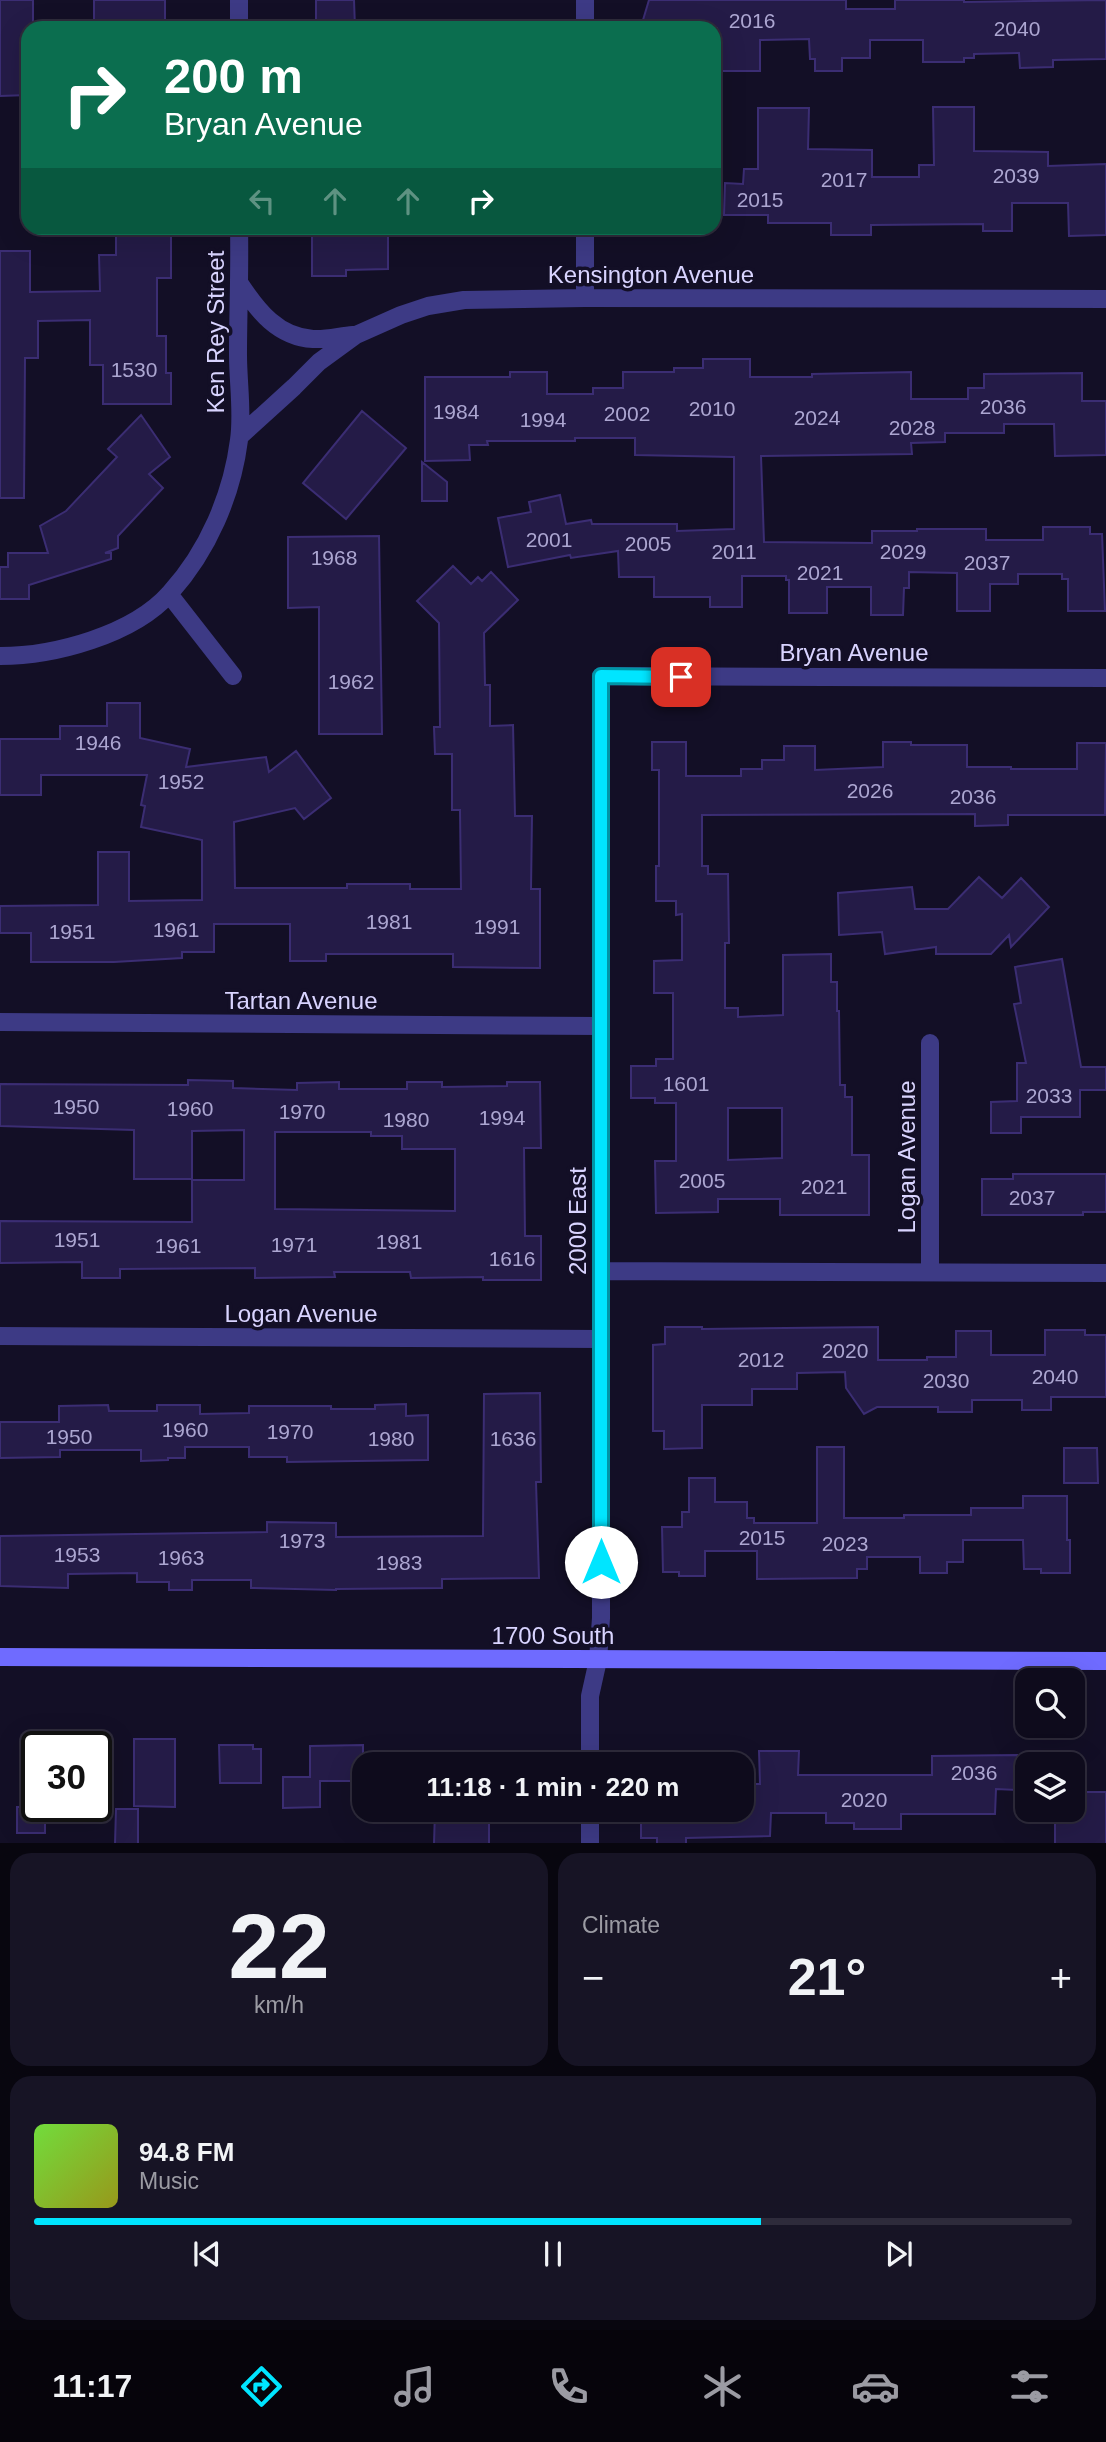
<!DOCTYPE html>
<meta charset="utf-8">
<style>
:root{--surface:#0e0b1c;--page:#171425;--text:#f1f3f6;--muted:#9b9ba3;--line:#2e2b3b;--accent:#00e5ff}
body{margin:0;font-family:Arial,sans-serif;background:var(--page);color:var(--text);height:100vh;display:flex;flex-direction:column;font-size:26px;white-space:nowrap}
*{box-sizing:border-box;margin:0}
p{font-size:23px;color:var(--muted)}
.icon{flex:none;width:38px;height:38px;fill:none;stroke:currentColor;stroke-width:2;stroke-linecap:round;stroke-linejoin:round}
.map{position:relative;height:1843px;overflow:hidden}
.drawer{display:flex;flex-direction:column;gap:10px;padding:10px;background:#08060f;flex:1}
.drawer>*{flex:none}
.guide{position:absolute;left:21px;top:21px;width:700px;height:214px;border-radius:21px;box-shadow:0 7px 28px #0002,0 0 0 2px var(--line);background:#0b6e4f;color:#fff;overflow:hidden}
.tools{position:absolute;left:1015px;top:1668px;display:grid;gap:14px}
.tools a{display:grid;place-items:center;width:70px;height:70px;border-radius:14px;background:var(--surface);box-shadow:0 7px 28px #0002,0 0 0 2px var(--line);font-size:35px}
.speed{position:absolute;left:21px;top:1731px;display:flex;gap:14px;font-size:35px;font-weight:700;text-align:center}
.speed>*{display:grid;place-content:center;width:91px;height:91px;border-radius:50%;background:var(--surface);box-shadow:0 7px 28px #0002,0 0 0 2px var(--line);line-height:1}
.speed .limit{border:4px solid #111;border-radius:10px;background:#fff;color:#111}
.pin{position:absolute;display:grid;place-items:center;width:60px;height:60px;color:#fff;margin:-30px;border-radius:14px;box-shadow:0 4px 10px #0006}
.me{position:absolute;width:77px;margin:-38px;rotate:0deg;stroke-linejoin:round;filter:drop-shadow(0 0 5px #0008)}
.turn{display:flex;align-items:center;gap:24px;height:147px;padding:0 28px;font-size:32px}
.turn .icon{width:91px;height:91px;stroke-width:2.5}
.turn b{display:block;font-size:49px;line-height:60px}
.lanes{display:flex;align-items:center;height:66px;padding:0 28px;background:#0003;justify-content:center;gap:35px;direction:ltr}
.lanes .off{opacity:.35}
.big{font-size:52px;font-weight:700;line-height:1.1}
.drawer .tile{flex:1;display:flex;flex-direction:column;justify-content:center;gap:10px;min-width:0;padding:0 24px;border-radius:21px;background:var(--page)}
.drawer .dial{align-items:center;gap:0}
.dial b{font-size:91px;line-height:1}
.song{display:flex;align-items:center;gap:21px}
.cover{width:84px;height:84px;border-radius:10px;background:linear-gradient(135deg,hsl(100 70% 55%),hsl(60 70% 35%))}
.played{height:7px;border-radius:4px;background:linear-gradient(90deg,var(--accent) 70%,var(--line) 70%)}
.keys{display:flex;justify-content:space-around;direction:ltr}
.heat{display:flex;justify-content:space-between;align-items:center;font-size:38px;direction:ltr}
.drawer .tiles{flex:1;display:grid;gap:10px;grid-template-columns:1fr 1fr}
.tile:last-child{grid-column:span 2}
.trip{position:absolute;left:352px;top:1752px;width:402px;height:70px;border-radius:21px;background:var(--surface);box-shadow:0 7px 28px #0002,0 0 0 2px var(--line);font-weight:700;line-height:70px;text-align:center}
.tabs{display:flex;height:112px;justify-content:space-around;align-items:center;background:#06040b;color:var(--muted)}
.tabs .icon{width:49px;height:49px}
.tabs .on{color:var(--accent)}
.tabs b{font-size:32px;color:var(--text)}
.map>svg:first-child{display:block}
.building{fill:#241b47;stroke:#3b2d73;stroke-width:2;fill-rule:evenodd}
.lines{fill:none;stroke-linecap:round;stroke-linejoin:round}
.street{stroke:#3d3a85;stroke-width:18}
.secondary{stroke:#6f6bff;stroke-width:18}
.route-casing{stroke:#0095a6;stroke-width:18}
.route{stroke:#00e5ff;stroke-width:12}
.labels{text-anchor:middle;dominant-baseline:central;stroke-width:7;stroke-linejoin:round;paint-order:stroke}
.number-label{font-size:21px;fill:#aca6d1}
.street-label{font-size:24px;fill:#d9d4ff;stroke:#130f26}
</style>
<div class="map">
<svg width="1106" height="1844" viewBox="0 0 1106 1844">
<rect width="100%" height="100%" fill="#130f26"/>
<path class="building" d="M 0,0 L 33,0 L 33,28 L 28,28 L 28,95 L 0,96 Z
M 94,0 L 165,0 L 165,28 L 94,28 Z
M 316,0 L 354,0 L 355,28 L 316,28 Z
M 649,0 L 846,0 L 846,9 L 895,9 L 895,0 L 964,0 L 964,2 L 1106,0 L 1106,59 L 1053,60 L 1053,67 L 1020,68 L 1019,53 L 974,54 L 974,58 L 964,58 L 964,62 L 923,62 L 923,40 L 870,40 L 870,58 L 842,58 L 842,71 L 815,71 L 815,59 L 810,59 L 809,39 L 760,40 L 760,71 L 718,71 L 717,28 L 644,28 L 646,21 L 643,20 Z
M 933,107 L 974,107 L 974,151 L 1048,152 L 1048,166 L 1106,164 L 1106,235 L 1069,236 L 1068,203 L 1012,203 L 1012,231 L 983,231 L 983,224 L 871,225 L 871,235 L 831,235 L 831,223 L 768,223 L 768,215 L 724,215 L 725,183 L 743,184 L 744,169 L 758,169 L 758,108 L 809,108 L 808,149 L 872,150 L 872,177 L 919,177 L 919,165 L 934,165 Z
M 312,228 L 388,228 L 388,269 L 346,270 L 346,276 L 312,276 Z
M 116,236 L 171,236 L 171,278 L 157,278 L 157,336 L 166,336 L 166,373 L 171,373 L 171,404 L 103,404 L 103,365 L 90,365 L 90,320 L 38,321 L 38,358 L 25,358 L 24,498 L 0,498 L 0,251 L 30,251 L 30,292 L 100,291 L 99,255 L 116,255 Z
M 703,359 L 750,359 L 750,377 L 812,377 L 812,374 L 911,372 L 911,399 L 968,399 L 968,388 L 984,388 L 984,374 L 1082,373 L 1082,401 L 1106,401 L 1106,455 L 1055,456 L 1054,424 L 1004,424 L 1004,433 L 945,433 L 945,442 L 911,443 L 912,454 L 761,456 L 764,542 L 872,543 L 872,531 L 917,531 L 917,529 L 986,529 L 986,540 L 1043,540 L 1043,527 L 1090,527 L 1090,534 L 1102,534 L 1105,611 L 1068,611 L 1068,579 L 1062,579 L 1062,574 L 1018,574 L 1018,584 L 990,584 L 990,611 L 957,611 L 957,573 L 909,572 L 909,588 L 904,588 L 903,615 L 871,615 L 871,587 L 827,587 L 827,613 L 789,613 L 789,580 L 786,580 L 786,576 L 742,576 L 742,607 L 710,607 L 710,597 L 654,597 L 654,577 L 619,577 L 618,551 L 571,558 L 570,555 L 508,567 L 498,518 L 531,512 L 529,502 L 560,495 L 566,524 L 591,520 L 592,524 L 677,524 L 677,531 L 734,529 L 734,457 L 635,455 L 635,438 L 575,438 L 575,441 L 487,441 L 488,445 L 469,445 L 470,460 L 425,461 L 425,377 L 510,377 L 510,372 L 547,372 L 547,394 L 593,394 L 593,388 L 623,388 L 623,372 L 674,372 L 674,368 L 703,368 Z
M 362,411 L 406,448 L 346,519 L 303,483 Z
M 141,415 L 170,457 L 149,474 L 163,488 L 118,536 L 118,548 L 105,553 L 111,553 L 111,559 L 29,585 L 29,599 L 0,599 L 0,567 L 8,567 L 8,553 L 48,553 L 40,526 L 66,511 L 117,457 L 108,449 Z
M 422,462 L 447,482 L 447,501 L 422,501 Z
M 379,536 L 382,734 L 319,734 L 319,607 L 288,608 L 288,537 Z
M 453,566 L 471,584 L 478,577 L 482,581 L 491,572 L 518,600 L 484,633 L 485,685 L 490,685 L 490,726 L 513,725 L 515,816 L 532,816 L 531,889 L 540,889 L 540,968 L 453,967 L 453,954 L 326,954 L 326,961 L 290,961 L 290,924 L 214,924 L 214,952 L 182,952 L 182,958 L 114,962 L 31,962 L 31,933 L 0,933 L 0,906 L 98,905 L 98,852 L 129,852 L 129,901 L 202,900 L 202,840 L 141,827 L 145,806 L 141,805 L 147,775 L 41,775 L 41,795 L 0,795 L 0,739 L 60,739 L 60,726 L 107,726 L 107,703 L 140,703 L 140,738 L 190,749 L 186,767 L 266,757 L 269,772 L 296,751 L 331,798 L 304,819 L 295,808 L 234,822 L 235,888 L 347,888 L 347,884 L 410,884 L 410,889 L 461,889 L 460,810 L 452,810 L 452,754 L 435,754 L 434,727 L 440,727 L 439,623 L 417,601 Z
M 652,742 L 686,742 L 686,776 L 741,776 L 741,769 L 762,769 L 762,760 L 784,760 L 784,746 L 815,746 L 815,770 L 883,767 L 883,742 L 911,742 L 911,745 L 967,745 L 967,767 L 1011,767 L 1011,769 L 1077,769 L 1077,743 L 1106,743 L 1105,815 L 1008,815 L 1008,825 L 975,826 L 975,814 L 702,815 L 702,866 L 708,866 L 708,874 L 728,874 L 729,943 L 725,943 L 725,1008 L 738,1008 L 738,1017 L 783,1015 L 783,955 L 831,954 L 831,982 L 837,982 L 837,1011 L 839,1011 L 840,1085 L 845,1085 L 845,1097 L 852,1097 L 852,1155 L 869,1155 L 869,1215 L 780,1215 L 780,1199 L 718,1199 L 718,1212 L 656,1213 L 655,1161 L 676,1161 L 676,1103 L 655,1103 L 655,1098 L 631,1098 L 631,1066 L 656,1066 L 656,1059 L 673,1059 L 673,993 L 654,993 L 654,961 L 682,960 L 682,914 L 676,915 L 676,901 L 656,901 L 656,866 L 659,866 L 659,770 L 652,770 ZM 728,1108 L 782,1108 L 782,1158 L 728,1160 Z
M 979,877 L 1002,898 L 1021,878 L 1049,907 L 1011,947 L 1009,935 L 991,954 L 936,954 L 936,947 L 885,954 L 882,932 L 839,935 L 838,893 L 912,887 L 915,909 L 948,909 Z
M 1062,959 L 1081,1067 L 1106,1067 L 1106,1090 L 1080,1090 L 1080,1117 L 1021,1117 L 1021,1133 L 991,1133 L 991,1102 L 1017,1101 L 1017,1063 L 1026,1063 L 1014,1004 L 1021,1003 L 1015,967 Z
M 188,1080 L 233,1081 L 233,1088 L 297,1090 L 297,1083 L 339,1082 L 339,1089 L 407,1089 L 407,1082 L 442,1082 L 442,1087 L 507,1086 L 507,1082 L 540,1082 L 541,1148 L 524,1148 L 525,1236 L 541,1236 L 541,1280 L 483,1280 L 483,1277 L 411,1278 L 410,1272 L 334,1272 L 335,1277 L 255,1278 L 255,1268 L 120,1269 L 120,1278 L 82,1278 L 82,1262 L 0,1263 L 0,1221 L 192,1222 L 192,1180 L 244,1180 L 244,1130 L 192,1131 L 192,1179 L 134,1179 L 134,1130 L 0,1126 L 0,1084 L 188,1085 ZM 275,1132 L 371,1132 L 371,1136 L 402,1136 L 402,1149 L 455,1149 L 455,1211 L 275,1209 Z
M 1013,1174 L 1106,1174 L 1106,1212 L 1083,1212 L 1083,1215 L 982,1215 L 982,1179 L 1013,1179 Z
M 665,1327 L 702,1327 L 702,1329 L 878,1327 L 878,1360 L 927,1360 L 927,1357 L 956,1357 L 956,1331 L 991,1331 L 991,1355 L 1045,1355 L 1045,1330 L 1085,1330 L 1085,1335 L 1106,1335 L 1106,1397 L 1051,1397 L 1051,1410 L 1022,1410 L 1022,1400 L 972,1400 L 972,1412 L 938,1412 L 938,1407 L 877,1407 L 864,1414 L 846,1388 L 845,1372 L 797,1373 L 797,1389 L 752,1389 L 752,1405 L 702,1405 L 702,1448 L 664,1449 L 664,1431 L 653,1431 L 653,1345 L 665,1344 Z
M 540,1393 L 541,1482 L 536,1482 L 539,1578 L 442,1579 L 442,1588 L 336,1589 L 336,1590 L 251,1588 L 251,1580 L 192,1580 L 192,1590 L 169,1590 L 169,1582 L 137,1582 L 137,1573 L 68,1574 L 68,1588 L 0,1586 L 0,1536 L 267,1532 L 267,1522 L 336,1523 L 336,1537 L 483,1536 L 484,1394 Z
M 406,1404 L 406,1416 L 428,1415 L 428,1460 L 287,1462 L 287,1457 L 249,1457 L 249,1447 L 185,1447 L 185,1458 L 168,1458 L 168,1460 L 141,1461 L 141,1450 L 60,1450 L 60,1457 L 0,1458 L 0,1422 L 59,1422 L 59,1406 L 108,1405 L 109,1411 L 157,1411 L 157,1405 L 200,1405 L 200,1414 L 249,1413 L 249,1406 L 331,1406 L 331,1409 L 375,1409 L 375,1405 Z
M 817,1447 L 844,1447 L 844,1518 L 904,1518 L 904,1515 L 971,1515 L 971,1508 L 1023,1508 L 1023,1496 L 1067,1496 L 1067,1540 L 1070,1540 L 1070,1573 L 1041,1573 L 1041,1569 L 1024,1569 L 1023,1540 L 963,1540 L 963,1562 L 947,1562 L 947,1573 L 920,1573 L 920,1557 L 867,1557 L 867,1569 L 857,1569 L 857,1578 L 757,1579 L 757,1551 L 705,1551 L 705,1576 L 679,1576 L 679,1572 L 663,1572 L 662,1527 L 682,1527 L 682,1512 L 689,1512 L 689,1478 L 715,1478 L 715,1502 L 747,1502 L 747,1518 L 754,1518 L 754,1523 L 817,1523 Z
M 1064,1448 L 1097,1448 L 1098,1483 L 1064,1483 Z
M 134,1739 L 175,1739 L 175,1807 L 134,1806 Z
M 219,1745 L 253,1745 L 253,1749 L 261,1749 L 261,1783 L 220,1783 Z
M 363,1745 L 363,1781 L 320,1781 L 320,1807 L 283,1808 L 283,1777 L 310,1777 L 310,1746 Z
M 759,1751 L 799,1751 L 798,1775 L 932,1775 L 932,1756 L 1017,1755 L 1017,1790 L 996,1789 L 995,1814 L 901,1814 L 901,1829 L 854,1829 L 854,1823 L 826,1823 L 826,1813 L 771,1813 L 770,1836 L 686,1838 L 686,1844 L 657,1844 L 657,1838 L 641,1838 L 641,1810 L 742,1810 L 742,1784 L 760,1784 Z
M 1073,1792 L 1106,1792 L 1106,1844 L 1055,1844 L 1055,1810 L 1073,1810 Z
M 17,1807 L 45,1807 L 45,1833 L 17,1833 Z
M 116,1809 L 138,1809 L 138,1844 L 115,1844 Z
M 435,1810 L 489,1810 L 489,1844 L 434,1844 Z"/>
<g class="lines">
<path class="street" d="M 239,0 L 239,28
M 585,0 L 585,28
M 240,284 C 258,311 278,337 313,339 C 326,340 340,336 353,335
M 585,298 L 585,228
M 240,436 L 294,387 L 319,362 L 356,335 L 401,315 L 428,306 L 464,300 L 585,298 L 1106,299
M 169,594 L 233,676
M 0,656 C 54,656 133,635 170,593 C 208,551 232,495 239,440 C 243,413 238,383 238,355 C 238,313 240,270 239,228
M 0,1022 L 601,1026
M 930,1043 L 930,1272
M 601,1271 L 1106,1273
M 0,1336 L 601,1339
M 590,1764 L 590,1696 L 598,1660 L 601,1618 L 601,676 L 1106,678
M 590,1844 L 590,1810"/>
<path class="secondary" d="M 0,1657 L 1106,1661"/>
</g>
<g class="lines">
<defs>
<path id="route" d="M 601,1562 L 601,676 L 681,677"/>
</defs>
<use href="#route" class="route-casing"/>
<use href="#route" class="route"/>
</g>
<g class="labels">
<g class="number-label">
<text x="752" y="20">2016</text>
<text x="1017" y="28">2040</text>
<text x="1016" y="175">2039</text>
<text x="844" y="179">2017</text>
<text x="760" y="199">2015</text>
<text x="134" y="369">1530</text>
<text x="1003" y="406">2036</text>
<text x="712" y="408">2010</text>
<text x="456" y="411">1984</text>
<text x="627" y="413">2002</text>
<text x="817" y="417">2024</text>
<text x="543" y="419">1994</text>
<text x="912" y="427">2028</text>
<text x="549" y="539">2001</text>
<text x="648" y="543">2005</text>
<text x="734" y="551">2011</text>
<text x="903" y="551">2029</text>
<text x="334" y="557">1968</text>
<text x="987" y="562">2037</text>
<text x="820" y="572">2021</text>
<text x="351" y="681">1962</text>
<text x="98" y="742">1946</text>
<text x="181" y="781">1952</text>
<text x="870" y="790">2026</text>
<text x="973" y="796">2036</text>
<text x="389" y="921">1981</text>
<text x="497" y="926">1991</text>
<text x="176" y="929">1961</text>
<text x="72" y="931">1951</text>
<text x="686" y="1083">1601</text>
<text x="1049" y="1095">2033</text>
<text x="76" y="1106">1950</text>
<text x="190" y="1108">1960</text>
<text x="302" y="1111">1970</text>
<text x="502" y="1117">1994</text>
<text x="406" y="1119">1980</text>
<text x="702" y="1180">2005</text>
<text x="824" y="1186">2021</text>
<text x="1032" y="1197">2037</text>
<text x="77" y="1239">1951</text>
<text x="399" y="1241">1981</text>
<text x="294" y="1244">1971</text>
<text x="178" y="1245">1961</text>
<text x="512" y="1258">1616</text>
<text x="845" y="1350">2020</text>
<text x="761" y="1359">2012</text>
<text x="1055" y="1376">2040</text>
<text x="946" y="1380">2030</text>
<text x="185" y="1429">1960</text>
<text x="290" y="1431">1970</text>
<text x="69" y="1436">1950</text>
<text x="391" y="1438">1980</text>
<text x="513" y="1438">1636</text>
<text x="762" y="1537">2015</text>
<text x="302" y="1540">1973</text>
<text x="845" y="1543">2023</text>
<text x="77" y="1554">1953</text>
<text x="181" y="1557">1963</text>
<text x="399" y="1562">1983</text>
<text x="974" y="1772">2036</text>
<text x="864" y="1799">2020</text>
</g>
<g class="street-label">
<text x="651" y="274">Kensington Avenue</text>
<text transform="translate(215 332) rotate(-90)">Ken Rey Street</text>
<text x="854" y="652">Bryan Avenue</text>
<text x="301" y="1000">Tartan Avenue</text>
<text transform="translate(906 1157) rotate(-90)">Logan Avenue</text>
<text transform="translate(577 1221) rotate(-90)">2000 East</text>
<text x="301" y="1313">Logan Avenue</text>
<text x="553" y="1635">1700 South</text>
</g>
</g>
</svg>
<div class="tools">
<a><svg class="icon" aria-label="search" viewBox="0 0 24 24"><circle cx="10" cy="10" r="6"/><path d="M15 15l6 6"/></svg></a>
<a><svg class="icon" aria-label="layers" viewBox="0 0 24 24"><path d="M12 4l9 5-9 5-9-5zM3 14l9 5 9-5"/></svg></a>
</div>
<div class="speed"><div class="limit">30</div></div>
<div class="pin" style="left:681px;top:677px;background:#d93025"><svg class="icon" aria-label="arrive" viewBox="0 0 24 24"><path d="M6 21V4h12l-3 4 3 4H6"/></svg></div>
<svg class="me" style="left:601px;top:1562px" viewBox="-20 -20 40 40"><circle r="19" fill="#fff"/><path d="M0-13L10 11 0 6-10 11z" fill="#00e5ff"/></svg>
<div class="trip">11:18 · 1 min · 220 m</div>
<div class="guide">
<div class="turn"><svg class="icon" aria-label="right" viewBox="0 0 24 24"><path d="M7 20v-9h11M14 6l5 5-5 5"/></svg><div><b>200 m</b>Bryan Avenue</div></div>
<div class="lanes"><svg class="icon off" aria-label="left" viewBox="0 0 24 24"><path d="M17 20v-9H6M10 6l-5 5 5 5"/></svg><svg class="icon off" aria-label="ahead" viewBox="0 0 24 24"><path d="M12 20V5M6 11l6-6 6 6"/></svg><svg class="icon off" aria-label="ahead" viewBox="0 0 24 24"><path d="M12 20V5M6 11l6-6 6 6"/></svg><svg class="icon" aria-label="right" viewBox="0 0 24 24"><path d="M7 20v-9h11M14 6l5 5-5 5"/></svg></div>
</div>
</div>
<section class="drawer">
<div class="tiles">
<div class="tile dial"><b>22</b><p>km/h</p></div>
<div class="tile"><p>Climate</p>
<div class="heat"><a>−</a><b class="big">21°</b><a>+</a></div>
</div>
<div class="tile">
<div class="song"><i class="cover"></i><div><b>94.8 FM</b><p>Music</p></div></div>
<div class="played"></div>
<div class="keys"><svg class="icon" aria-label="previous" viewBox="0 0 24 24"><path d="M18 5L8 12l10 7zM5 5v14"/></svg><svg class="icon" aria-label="pause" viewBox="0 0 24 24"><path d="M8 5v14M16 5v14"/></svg><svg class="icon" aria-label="next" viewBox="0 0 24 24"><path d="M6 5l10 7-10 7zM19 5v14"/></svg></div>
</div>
</div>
</section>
<nav class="tabs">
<b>11:17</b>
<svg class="icon on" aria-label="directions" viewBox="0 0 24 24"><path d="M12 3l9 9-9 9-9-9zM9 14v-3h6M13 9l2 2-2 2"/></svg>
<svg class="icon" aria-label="music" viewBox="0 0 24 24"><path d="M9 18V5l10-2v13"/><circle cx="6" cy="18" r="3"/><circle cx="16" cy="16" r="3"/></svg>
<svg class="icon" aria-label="phone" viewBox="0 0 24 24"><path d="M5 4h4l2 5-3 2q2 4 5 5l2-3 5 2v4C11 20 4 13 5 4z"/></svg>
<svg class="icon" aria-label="climate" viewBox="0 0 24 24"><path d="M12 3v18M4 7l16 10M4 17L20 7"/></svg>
<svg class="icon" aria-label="car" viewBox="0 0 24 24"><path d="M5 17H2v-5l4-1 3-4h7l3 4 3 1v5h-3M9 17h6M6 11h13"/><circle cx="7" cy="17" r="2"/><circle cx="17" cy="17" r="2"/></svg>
<svg class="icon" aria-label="filters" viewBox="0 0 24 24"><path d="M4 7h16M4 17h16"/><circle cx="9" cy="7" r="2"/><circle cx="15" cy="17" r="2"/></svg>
</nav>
